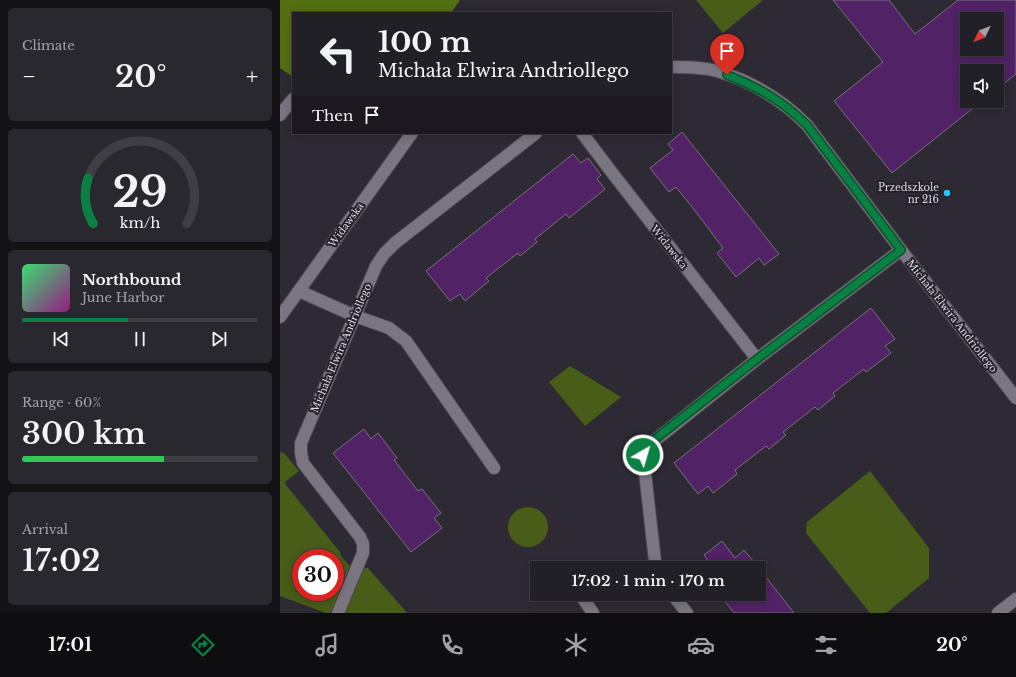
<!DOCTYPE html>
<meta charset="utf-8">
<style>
:root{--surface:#222027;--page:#2a282f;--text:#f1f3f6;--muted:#a2a3a7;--line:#3f3e44;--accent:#0b8043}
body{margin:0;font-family:"Libre Baskerville",serif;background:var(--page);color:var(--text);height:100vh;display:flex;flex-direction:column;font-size:15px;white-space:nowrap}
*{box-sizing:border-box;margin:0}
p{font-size:13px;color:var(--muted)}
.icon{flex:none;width:22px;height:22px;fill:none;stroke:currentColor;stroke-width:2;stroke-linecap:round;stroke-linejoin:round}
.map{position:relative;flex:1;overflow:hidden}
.sheet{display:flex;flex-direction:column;gap:8px;padding:8px;background:#131215;width:280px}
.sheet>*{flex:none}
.top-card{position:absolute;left:12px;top:12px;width:380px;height:122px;border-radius:0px;box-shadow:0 2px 10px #0003,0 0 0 1px var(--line);background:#222027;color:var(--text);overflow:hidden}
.needle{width:26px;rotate:227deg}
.fabs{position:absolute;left:680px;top:12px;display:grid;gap:8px}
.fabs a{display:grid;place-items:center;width:44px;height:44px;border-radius:0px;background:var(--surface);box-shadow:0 2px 10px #0003,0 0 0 1px var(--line);font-size:20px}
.speed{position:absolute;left:12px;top:549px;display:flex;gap:8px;font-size:20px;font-weight:700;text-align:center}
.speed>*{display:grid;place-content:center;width:52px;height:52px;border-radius:50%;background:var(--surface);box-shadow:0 2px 10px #0003,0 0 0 1px var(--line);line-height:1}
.speed .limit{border:6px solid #d22;background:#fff;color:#111}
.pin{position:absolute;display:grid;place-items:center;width:34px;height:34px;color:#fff;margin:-41px -17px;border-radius:50% 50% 50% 0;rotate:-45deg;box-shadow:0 0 4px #0007}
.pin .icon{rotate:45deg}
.me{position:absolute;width:44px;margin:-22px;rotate:38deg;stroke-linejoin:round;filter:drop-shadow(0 0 3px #0008)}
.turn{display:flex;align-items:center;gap:14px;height:84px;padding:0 20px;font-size:18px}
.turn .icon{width:52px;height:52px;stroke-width:2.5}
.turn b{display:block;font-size:28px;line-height:34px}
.then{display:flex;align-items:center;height:38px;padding:0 20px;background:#0003;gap:8px;font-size:15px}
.big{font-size:30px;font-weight:600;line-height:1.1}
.sheet .card{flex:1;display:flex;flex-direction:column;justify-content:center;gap:6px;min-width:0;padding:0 14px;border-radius:6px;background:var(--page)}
.sheet .dial{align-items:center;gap:0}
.dial svg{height:104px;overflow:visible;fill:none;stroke:var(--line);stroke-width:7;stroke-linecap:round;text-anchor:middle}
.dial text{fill:var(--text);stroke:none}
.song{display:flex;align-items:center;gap:12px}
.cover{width:48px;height:48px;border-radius:6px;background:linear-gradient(135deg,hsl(140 70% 55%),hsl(310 70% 35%))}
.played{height:4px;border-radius:2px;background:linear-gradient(90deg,var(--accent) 45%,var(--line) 45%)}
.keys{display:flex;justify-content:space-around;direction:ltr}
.heat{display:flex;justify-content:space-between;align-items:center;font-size:22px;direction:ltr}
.charge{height:6px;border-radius:3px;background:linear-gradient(90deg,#34c759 60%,var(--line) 0)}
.trip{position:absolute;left:250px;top:561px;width:236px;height:40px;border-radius:0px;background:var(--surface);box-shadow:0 2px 10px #0003,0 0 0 1px var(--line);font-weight:600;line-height:40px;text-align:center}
.dock{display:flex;height:64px;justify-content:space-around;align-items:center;background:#0e0d10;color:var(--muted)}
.dock .icon{width:28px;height:28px}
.dock .on{color:var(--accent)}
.dock b{font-size:18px;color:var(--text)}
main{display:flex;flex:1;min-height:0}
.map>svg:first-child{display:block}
.green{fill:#475d18;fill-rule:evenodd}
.forest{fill:#537011}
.building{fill:#522266;stroke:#78707b;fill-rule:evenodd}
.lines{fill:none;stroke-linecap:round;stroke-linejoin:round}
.minor-casing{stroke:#4b474f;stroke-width:14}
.minor{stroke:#7b7582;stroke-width:12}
.route-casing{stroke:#07532c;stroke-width:10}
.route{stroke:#0b8043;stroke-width:7}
.poi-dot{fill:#22c9fe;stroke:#25202a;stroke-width:1.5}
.labels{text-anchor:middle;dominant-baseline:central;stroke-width:4;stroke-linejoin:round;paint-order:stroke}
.poi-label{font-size:10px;fill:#dfdce3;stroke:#25202a;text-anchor:end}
.street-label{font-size:10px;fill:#dfdce3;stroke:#25202a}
</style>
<main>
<section class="sheet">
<div class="card"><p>Climate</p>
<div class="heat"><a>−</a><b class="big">20°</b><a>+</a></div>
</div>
<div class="card dial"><svg viewBox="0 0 100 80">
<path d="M14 69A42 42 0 1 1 86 69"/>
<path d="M14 69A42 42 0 0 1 10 34" stroke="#0b8043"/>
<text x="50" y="56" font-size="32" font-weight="700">29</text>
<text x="50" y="72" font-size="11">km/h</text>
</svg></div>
<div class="card">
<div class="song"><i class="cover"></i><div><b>Northbound</b><p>June Harbor</p></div></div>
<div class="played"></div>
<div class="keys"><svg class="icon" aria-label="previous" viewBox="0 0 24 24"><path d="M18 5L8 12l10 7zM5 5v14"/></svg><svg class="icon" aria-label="pause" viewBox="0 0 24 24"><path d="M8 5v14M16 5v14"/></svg><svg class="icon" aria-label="next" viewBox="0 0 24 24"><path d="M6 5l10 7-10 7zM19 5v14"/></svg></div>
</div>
<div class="card"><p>Range · 60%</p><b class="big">300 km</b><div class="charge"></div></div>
<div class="card"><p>Arrival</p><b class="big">17:02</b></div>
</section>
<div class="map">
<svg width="736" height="613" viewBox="0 0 736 613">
<rect width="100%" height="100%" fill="#2e2a34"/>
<path class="green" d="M 416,0 L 483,0 L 443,33 Z
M 290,366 L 341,397 L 305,426 L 269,382 Z
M 0,452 L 4,453 L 19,471 L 5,482 L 6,485 L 60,552 L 61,556 L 70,566 L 52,613 L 46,613 L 0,596 ZM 21,558 L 55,558 L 55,592 L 21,592 Z
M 590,471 L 649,548 L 649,578 L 606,613 L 590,613 L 526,533 L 527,522 Z
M228 527a20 20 0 1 1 40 0a20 20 0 1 1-40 0Z
M 82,567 L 88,568 L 127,613 L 65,613 Z"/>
<path class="forest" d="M 0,0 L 180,0 L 171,13 L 13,13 L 13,77 L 0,68 Z"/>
<path class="building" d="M 553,0 L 609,0 L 635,34 L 678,0 L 736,0 L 736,74 L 717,89 L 717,71 L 687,71 L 687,101 L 702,101 L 612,173 L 554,101 L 603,62 ZM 687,19 L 717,19 L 717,49 L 687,49 Z
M 402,132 L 499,254 L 484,265 L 479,258 L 456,277 L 437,253 L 443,248 L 416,212 L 396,187 L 389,192 L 370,168 L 393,150 L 388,144 Z
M 293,154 L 301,163 L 308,158 L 321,175 L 317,179 L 325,189 L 289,218 L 286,214 L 255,239 L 257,242 L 240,256 L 238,253 L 206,278 L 209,281 L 185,301 L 180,294 L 170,301 L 146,271 Z
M 591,308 L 615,339 L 605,346 L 611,353 L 586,372 L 584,369 L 553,393 L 555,396 L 538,410 L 535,407 L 503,432 L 506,435 L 489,449 L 486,446 L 455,470 L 457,474 L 433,493 L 428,486 L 418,494 L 394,463 Z
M 84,429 L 91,439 L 98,433 L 117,458 L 114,460 L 138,491 L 142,489 L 161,513 L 154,518 L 162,528 L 131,552 L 53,453 Z
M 442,541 L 455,558 L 464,550 L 479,568 L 421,568 L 429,562 L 424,555 Z
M 479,568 L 514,613 L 454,613 L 439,594 L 479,594 Z"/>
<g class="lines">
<defs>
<path id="minor" d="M 391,67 C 406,67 423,67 437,71 C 471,81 502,100 527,125 L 621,250 L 736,398
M 0,115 L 13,99
M 302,133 L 330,170 L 477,359
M 19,291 L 75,316 L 109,328 L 126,341 L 214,468
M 0,317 L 132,133
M 282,567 L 283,568
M 378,568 L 375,561 L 363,455 L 368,446 L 477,359 L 621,250
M 300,594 L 313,613
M 392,594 L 407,613
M 58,613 L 83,553 L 83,544 L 80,537 L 23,463 L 21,453 L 21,443 L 96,266 L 104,254 L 115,243 L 256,133
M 718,613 L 736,599"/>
</defs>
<use href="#minor" class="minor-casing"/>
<use href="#minor" class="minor"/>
</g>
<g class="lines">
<defs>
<path id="route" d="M 363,455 L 368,446 L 379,436 L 477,359 L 621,250 L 527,125 C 501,100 480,88 447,75"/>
</defs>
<use href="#route" class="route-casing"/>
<use href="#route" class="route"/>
</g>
<circle class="poi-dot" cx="667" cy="193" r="4"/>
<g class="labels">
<g class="poi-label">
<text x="659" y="187">Przedszkole<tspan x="659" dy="12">nr 216</tspan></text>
</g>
<g class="street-label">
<text transform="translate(66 225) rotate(-54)">Widawska</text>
<text transform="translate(389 247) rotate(52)">Widawska</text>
<text transform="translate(672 316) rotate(52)">Michała Elwira Andriollego</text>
<text transform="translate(61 348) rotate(-67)">Michała Elwira Andriollego</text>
</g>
</g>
</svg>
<div class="fabs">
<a><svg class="needle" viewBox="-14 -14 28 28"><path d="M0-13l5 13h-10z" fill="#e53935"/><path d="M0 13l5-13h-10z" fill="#a2a3a7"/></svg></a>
<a><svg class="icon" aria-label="sound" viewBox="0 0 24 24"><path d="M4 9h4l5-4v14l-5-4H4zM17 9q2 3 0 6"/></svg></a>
</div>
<div class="speed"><div class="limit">30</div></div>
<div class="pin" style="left:447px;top:75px;background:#d93025"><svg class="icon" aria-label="arrive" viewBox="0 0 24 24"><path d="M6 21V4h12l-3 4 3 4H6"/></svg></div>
<svg class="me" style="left:363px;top:455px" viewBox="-20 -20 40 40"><circle r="17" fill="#0b8043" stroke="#fff" stroke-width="3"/><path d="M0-11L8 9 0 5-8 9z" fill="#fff"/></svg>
<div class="trip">17:02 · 1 min · 170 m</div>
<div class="top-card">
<div class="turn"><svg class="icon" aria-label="left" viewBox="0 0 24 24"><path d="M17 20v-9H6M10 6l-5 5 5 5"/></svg><div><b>100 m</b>Michała Elwira Andriollego</div></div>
<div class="then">Then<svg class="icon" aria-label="arrive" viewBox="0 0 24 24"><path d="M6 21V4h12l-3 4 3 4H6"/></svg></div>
</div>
</div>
</main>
<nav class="dock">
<b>17:01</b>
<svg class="icon on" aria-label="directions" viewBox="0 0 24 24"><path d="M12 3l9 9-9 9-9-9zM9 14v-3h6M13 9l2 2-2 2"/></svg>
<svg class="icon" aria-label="music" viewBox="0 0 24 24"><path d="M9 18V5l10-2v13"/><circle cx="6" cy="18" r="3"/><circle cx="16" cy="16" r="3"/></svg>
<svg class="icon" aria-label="phone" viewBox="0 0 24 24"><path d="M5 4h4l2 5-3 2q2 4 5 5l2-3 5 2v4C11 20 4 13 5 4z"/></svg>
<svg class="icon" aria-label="climate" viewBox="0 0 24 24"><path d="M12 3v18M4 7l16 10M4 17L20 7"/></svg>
<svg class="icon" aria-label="car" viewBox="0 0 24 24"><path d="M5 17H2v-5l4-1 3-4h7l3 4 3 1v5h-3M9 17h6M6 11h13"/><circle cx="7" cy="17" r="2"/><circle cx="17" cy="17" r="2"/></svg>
<svg class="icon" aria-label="filters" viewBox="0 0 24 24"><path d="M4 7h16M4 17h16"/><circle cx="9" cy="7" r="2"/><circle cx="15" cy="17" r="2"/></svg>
<b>20°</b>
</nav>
